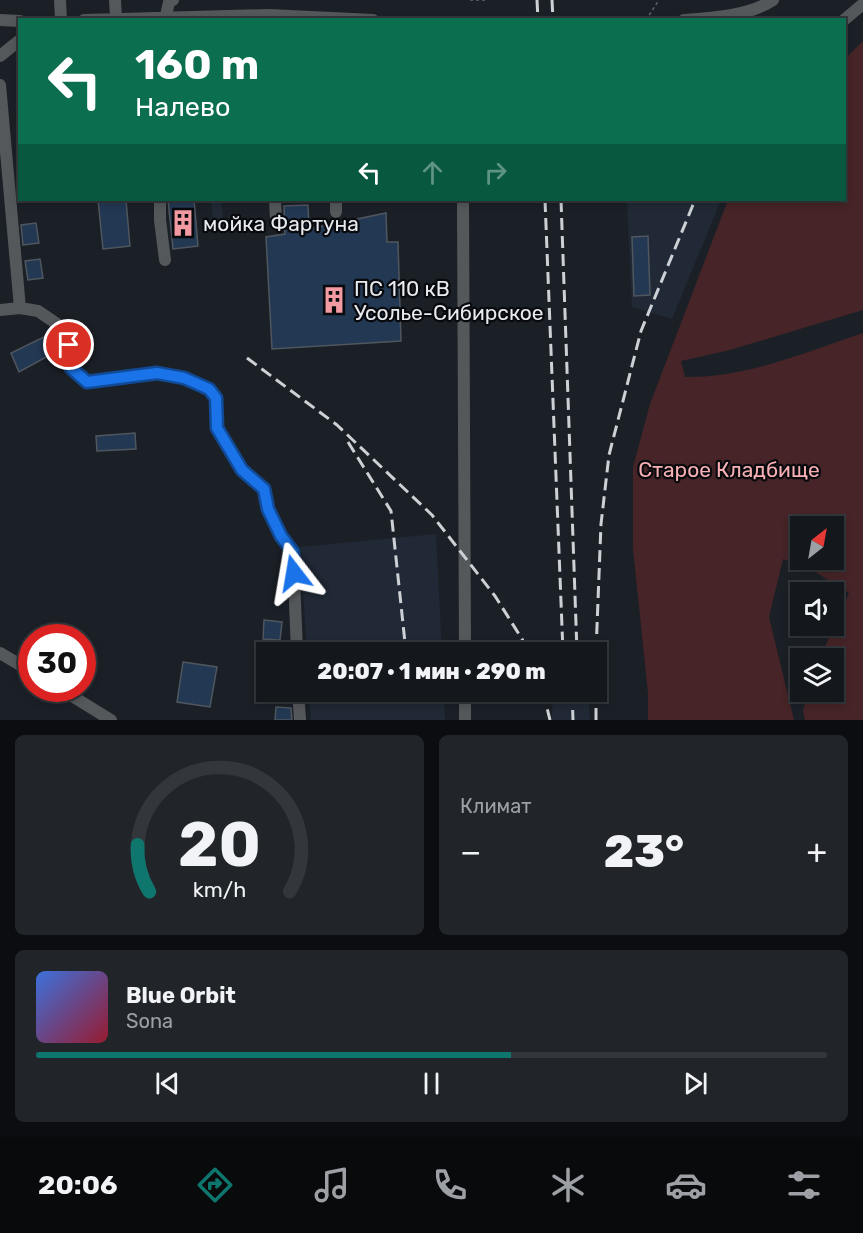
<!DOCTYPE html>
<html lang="ru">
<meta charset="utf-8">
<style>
:root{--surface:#14181d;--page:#21252a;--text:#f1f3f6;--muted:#9da0a4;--line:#33373b;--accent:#0f766e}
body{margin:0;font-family:Rubik,sans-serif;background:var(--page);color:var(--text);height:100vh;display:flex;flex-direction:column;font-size:22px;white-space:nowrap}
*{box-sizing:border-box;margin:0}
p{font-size:20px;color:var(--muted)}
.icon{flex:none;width:33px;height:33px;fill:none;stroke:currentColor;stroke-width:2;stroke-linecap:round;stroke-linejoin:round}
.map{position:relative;height:720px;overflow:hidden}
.drawer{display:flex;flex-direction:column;gap:15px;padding:15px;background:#0b0d10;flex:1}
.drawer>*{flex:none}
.guide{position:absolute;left:18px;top:18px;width:828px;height:183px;border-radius:0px;box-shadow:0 3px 9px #0003,0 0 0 2px var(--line);background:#0b6e4f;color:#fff;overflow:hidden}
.needle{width:39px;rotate:31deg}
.tools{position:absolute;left:790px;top:516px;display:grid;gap:12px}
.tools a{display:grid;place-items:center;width:54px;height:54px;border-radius:0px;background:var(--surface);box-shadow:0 3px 9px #0003,0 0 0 2px var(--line);font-size:30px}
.speed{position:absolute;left:18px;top:624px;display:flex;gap:12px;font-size:30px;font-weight:700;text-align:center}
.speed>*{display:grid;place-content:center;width:78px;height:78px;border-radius:50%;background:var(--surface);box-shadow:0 3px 9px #0003,0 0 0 2px var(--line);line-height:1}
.speed .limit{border:9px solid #d22;background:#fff;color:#111}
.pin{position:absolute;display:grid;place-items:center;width:51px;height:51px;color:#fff;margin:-26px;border:3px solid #fff;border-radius:50%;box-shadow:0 2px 6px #0007}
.me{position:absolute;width:66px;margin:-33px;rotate:346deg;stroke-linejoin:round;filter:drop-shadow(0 0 4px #0008)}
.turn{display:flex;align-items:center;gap:21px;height:126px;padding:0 18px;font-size:27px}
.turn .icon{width:78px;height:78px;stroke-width:2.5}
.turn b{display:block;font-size:42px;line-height:51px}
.lanes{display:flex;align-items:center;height:57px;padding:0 18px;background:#0003;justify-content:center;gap:30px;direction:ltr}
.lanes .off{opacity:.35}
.big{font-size:45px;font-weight:800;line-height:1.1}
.drawer .card{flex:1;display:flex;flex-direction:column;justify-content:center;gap:9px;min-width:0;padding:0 21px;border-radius:9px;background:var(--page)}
.drawer .dial{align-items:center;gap:0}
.dial svg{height:156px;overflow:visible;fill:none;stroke:var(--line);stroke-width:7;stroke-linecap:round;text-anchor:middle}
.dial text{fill:var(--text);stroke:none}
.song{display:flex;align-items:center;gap:18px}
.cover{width:72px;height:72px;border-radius:9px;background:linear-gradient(135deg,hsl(220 70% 55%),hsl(350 70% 35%))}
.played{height:6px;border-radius:3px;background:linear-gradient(90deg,var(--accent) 60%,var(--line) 60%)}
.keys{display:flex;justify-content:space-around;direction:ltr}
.heat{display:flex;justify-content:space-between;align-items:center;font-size:33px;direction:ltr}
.drawer .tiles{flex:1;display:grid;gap:15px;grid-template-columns:1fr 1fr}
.card:last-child{grid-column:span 2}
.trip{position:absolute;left:256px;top:642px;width:351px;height:60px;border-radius:0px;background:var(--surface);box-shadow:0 3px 9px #0003,0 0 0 2px var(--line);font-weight:800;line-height:60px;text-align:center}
.tabs{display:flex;height:96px;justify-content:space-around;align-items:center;background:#080a0c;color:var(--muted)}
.tabs .icon{width:42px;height:42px}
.tabs .on{color:var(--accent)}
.tabs b{font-size:27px;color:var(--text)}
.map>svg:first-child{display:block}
.built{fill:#202935}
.green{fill:#462427;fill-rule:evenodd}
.building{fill:#223853;stroke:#50565e;stroke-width:1.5}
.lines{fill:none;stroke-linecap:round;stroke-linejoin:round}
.path{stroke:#61656c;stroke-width:1.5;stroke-dasharray:3 3;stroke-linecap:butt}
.minor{stroke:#55585b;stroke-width:12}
.rail{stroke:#cdd1d6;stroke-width:3;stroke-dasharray:12 6;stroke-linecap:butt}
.route-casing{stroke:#114b97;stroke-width:15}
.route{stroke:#1a73e8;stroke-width:10}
.labels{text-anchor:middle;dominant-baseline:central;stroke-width:4.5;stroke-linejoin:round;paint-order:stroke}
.poi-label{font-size:21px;fill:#e7eaef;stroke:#080a0d;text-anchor:start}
.park-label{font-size:21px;fill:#f9b0b5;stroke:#080a0d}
</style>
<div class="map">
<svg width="863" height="720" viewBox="0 0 863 720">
<rect width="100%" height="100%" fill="#1b2027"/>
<path class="built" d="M 211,200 L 221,200 L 225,231 L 214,232 Z
M 627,200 L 721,200 L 672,319 L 632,307 Z
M 436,534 L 442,652 L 307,652 L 300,547 Z
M 309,692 L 444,692 L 445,720 L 311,720 Z
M 554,692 L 588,692 L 590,720 L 551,720 Z"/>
<path class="green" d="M 863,41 L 863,310 L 730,350 L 681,361 L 685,377 C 746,378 806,352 863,333 L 863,720 L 805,720 L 803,711 L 808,692 L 834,692 L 834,658 L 820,658 L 849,593 L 809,568 L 783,559 L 769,617 L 794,720 L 648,720 L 648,693 L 633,549 L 633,467 L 650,404 L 728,200 L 844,200 L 845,59 ZM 801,526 L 834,526 L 834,560 L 801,560 Z"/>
<path class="building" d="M 98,200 L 126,200 L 130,246 L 103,249 Z
M 168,200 L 194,200 L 198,246 L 173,249 Z
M 308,205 L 309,229 L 386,213 L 387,242 L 398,242 L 401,341 L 272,349 L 266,237 L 285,234 L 284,206 Z
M 36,223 L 39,243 L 23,245 L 21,225 Z
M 648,236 L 650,295 L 634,296 L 632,237 Z
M 40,259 L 43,278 L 28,280 L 25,261 Z
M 54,332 L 61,349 L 19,372 L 11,353 Z
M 135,433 L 136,449 L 97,451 L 96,436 Z
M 264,620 L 282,622 L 280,640 L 263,639 Z
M 183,662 L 217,667 L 210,707 L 177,702 Z
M 276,707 L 291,708 L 292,720 L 275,720 Z"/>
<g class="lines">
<path class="path" d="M 470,0 L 486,0
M 646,20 L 659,0"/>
<path class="minor" d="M 60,0 L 61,20
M 115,0 L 116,18
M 0,20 L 20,21
M 84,20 L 269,15 L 373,20
M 165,20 L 169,2 L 173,0
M 684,20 C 712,18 749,16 773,0
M 844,20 L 863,4
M 0,56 L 20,40
M 0,85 L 20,308
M 160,200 L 160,220 L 165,260
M 275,200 L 276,219
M 336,200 L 336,212
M 463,200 L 465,652
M 0,310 L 20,308 L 38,311 L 63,328 L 69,345 L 71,368 L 87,382 L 157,373 L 184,378 L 209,389 L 216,398 L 217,428 L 242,470 L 264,489 L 268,509 L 281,536 L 293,552 L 297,652
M 0,653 L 32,672
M 59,688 L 111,720
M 298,692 L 300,720
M 465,692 L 465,720"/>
<path class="rail" d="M 537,0 L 538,20
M 552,0 L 553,20
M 545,200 L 563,652
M 561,200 L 577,652
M 247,358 L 337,425 L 432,515 L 495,596 L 522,639 L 528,652
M 348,442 L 391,511 L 406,652
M 596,652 L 601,524 L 609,455 L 641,331 L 695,200
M 543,692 L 550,720
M 572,692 L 573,720
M 596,720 L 596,692"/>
</g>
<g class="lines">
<defs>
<path id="route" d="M 69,345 L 71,368 L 87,382 L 157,373 L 184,378 L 209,389 L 216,398 L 217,428 L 242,470 L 264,489 L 268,509 L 281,536 L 293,552 L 294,573"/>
</defs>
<use href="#route" class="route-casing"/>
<use href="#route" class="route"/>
</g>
<defs>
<symbol id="building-bare" viewBox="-9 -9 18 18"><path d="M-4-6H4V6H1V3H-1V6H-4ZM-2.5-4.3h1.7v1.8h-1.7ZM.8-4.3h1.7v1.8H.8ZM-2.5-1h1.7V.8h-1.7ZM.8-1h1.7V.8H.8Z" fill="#f49aa2" stroke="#080a0d" stroke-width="2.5" paint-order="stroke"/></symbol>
</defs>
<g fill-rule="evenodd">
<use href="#building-bare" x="164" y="204" width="38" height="38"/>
<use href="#building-bare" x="315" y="281" width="38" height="38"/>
</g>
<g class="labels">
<g class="poi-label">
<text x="203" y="223">мойка Фартуна</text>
<text x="354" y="288">ПС 110 кВ<tspan x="354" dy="24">Усолье-Сибирское</tspan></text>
</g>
<g class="park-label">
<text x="729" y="469">Старое Кладбище</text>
</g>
</g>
</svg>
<div class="tools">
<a><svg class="needle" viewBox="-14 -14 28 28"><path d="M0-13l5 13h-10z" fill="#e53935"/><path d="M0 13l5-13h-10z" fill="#9da0a4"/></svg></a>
<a><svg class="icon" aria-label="sound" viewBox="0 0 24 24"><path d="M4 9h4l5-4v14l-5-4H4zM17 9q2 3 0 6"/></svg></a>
<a><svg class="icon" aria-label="layers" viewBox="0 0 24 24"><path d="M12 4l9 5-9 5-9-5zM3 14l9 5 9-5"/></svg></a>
</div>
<div class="speed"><div class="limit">30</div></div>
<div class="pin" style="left:69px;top:345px;background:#d93025"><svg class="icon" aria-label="arrive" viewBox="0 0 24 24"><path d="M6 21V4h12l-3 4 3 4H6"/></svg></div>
<svg class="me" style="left:294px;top:573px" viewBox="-20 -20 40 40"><path d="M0-17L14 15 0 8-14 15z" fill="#1a73e8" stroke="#fff" stroke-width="4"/></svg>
<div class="trip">20:07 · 1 мин · 290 m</div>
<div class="guide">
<div class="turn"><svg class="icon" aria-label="left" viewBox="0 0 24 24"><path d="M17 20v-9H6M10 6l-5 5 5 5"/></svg><div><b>160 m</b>Налево</div></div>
<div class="lanes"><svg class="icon" aria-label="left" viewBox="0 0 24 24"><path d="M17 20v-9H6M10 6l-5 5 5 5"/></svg><svg class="icon off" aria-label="ahead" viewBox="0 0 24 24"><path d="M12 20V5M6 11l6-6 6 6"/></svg><svg class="icon off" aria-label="right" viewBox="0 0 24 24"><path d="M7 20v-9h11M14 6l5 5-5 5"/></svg></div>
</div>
</div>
<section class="drawer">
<div class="tiles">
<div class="card dial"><svg viewBox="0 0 100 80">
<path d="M14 69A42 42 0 1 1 86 69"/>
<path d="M14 69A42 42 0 0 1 8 45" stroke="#0f766e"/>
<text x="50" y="56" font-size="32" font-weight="700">20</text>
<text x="50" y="72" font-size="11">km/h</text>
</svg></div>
<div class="card"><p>Климат</p>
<div class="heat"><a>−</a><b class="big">23°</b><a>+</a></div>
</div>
<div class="card">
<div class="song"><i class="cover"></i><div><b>Blue Orbit</b><p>Sona</p></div></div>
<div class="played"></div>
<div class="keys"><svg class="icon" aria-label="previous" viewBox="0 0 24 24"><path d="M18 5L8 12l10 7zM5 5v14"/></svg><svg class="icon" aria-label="pause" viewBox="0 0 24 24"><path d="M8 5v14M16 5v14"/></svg><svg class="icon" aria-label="next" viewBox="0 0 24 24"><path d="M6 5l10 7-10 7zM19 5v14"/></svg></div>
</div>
</div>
</section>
<nav class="tabs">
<b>20:06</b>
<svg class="icon on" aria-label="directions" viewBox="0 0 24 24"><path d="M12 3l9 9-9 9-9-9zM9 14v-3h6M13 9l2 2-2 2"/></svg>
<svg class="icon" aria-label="music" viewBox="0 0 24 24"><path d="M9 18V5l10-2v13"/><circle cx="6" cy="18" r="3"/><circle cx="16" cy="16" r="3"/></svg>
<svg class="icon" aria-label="phone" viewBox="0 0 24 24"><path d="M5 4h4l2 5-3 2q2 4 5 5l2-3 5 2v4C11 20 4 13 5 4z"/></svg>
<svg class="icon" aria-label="climate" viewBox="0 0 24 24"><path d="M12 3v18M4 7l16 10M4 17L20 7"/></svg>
<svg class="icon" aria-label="car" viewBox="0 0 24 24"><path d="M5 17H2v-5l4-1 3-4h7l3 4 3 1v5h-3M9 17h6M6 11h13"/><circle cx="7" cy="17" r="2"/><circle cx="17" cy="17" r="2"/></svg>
<svg class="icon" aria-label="filters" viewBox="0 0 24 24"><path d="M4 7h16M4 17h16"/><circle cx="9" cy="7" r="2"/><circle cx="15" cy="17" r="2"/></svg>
</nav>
